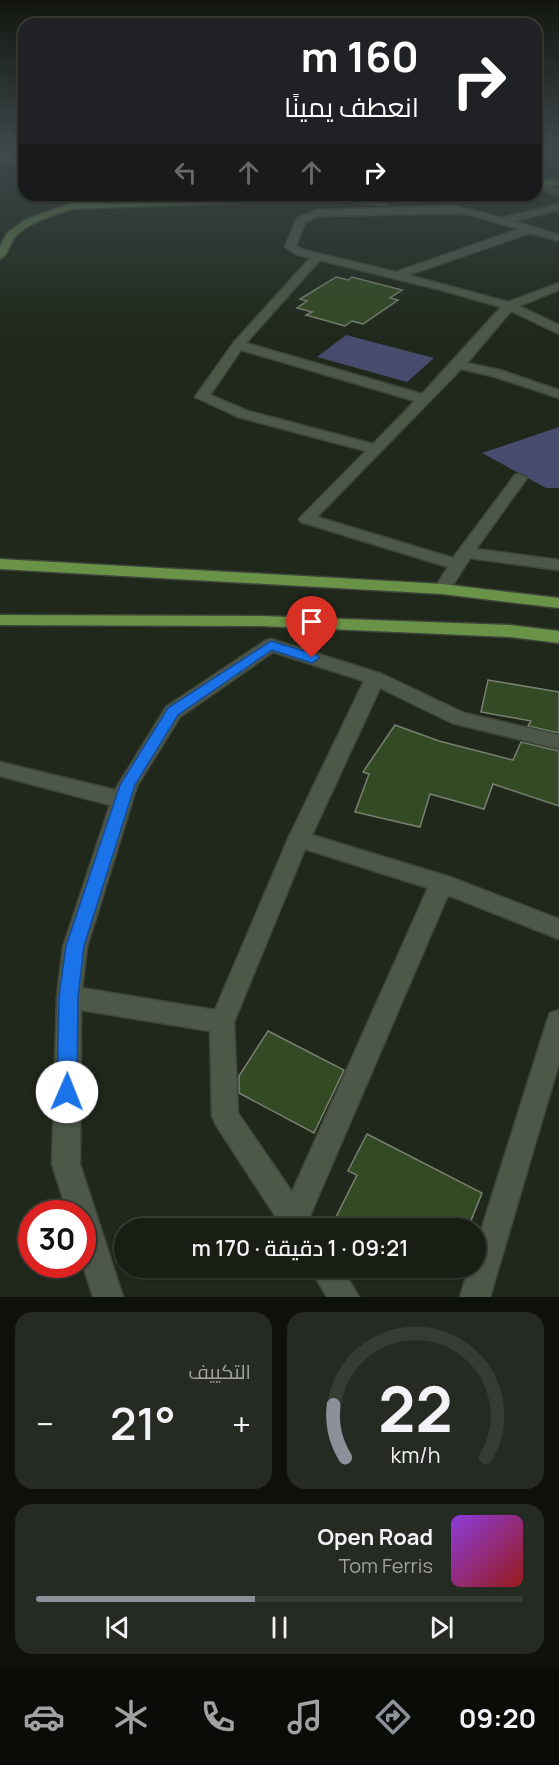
<!DOCTYPE html>
<html lang="ar">
<meta charset="utf-8">
<style>
:root{--surface:#181e14;--page:#252b22;--text:#f1f3f6;--muted:#9fa2a0;--line:#363c34;--accent:#8c9099}
body{margin:0;font-family:Manrope,Cairo,sans-serif;background:var(--page);color:var(--text);direction:rtl;height:100vh;display:flex;flex-direction:column;font-size:22px;white-space:nowrap}
*{box-sizing:border-box;margin:0}
p{font-size:20px;color:var(--muted)}
.icon{flex:none;width:33px;height:33px;fill:none;stroke:currentColor;stroke-width:2;stroke-linecap:round;stroke-linejoin:round}
.map{position:relative;height:1297px;overflow:hidden;direction:ltr}
.drawer{display:flex;flex-direction:column;gap:15px;padding:15px;background:#0d100b;flex:1}
.drawer>*{flex:none}
.hud{position:absolute;left:18px;top:18px;width:524px;height:183px;border-radius:18px;box-shadow:0 2px 4px #0004,0 0 0 2px var(--line);direction:rtl;background:#202124;color:#fff;overflow:hidden}
.speed{position:absolute;left:18px;top:1200px;display:flex;gap:12px;font-size:30px;font-weight:700;text-align:center}
.speed>*{display:grid;place-content:center;width:78px;height:78px;border-radius:50%;background:var(--surface);box-shadow:0 2px 4px #0004,0 0 0 2px var(--line);line-height:1}
.speed .limit{border:9px solid #d22;background:#fff;color:#111}
.pin{position:absolute;display:grid;place-items:center;width:51px;height:51px;color:#fff;margin:-62px -26px;border-radius:50% 50% 50% 0;rotate:-45deg;box-shadow:0 0 6px #0007}
.pin .icon{rotate:45deg}
.me{position:absolute;width:66px;margin:-33px;rotate:1deg;stroke-linejoin:round;filter:drop-shadow(0 0 4px #0008)}
.turn{display:flex;align-items:center;gap:21px;height:126px;padding:0 24px;font-size:27px}
.turn .icon{width:78px;height:78px;stroke-width:2.5}
.turn b{display:block;font-size:42px;line-height:51px}
.lanes{display:flex;align-items:center;height:57px;padding:0 24px;background:#0003;justify-content:center;gap:30px;direction:ltr}
.lanes .off{opacity:.35}
.big{font-size:45px;font-weight:600;line-height:1.1}
.drawer .card{flex:1;display:flex;flex-direction:column;justify-content:center;gap:9px;min-width:0;padding:0 21px;border-radius:18px;background:var(--page)}
.drawer .dial{align-items:center;gap:0}
.dial svg{height:156px;overflow:visible;fill:none;stroke:var(--line);stroke-width:7;stroke-linecap:round;text-anchor:middle}
.dial text{fill:var(--text);stroke:none}
.song{display:flex;align-items:center;gap:18px}
.cover{width:72px;height:72px;border-radius:9px;background:linear-gradient(135deg,hsl(270 70% 55%),hsl(0 70% 35%))}
.played{height:6px;border-radius:3px;background:linear-gradient(90deg,var(--accent) 45%,var(--line) 45%)}
.keys{display:flex;justify-content:space-around;direction:ltr}
.heat{display:flex;justify-content:space-between;align-items:center;font-size:33px;direction:ltr}
.drawer .tiles{flex:1;display:grid;gap:15px;grid-template-columns:1fr 1fr}
.card:last-child{grid-column:span 2}
.trip{position:absolute;left:114px;top:1218px;width:372px;height:60px;border-radius:30px;background:var(--surface);box-shadow:0 2px 4px #0004,0 0 0 2px var(--line);font-weight:600;line-height:60px;text-align:center;direction:rtl}
.tab-bar{display:flex;height:96px;justify-content:space-around;align-items:center;background:#0a0c08;color:var(--muted)}
.tab-bar .icon{width:42px;height:42px}
.tab-bar .on{color:var(--accent)}
.tab-bar b{font-size:27px;color:var(--text)}
.map>svg:first-child{display:block}
.green{fill:#474b6e}
.building{fill:#344a24;stroke:#778171;stroke-width:1.5}
.lines{fill:none;stroke-linecap:round;stroke-linejoin:round}
.street-casing{stroke:#3e453a;stroke-width:3}
.secondary-casing{stroke:#3e453a;stroke-width:3}
.primary-casing{stroke:#3e453a;stroke-width:3}
.street{fill:#4e5849;fill-rule:evenodd}
.secondary{fill:#5c7548;fill-rule:evenodd}
.primary{fill:#6a9348;fill-rule:evenodd}
.route{fill:#1a73e8;stroke:#114b97;stroke-width:1.5}
</style>
<div class="map">
<svg width="559" height="1297" viewBox="0 0 559 1297">
<rect width="100%" height="100%" fill="#20281b"/>
<path class="green" d="M 346,335 L 434,358 L 407,382 L 317,357 Z
M 559,427 L 559,488 L 546,488 L 482,453 Z"/>
<path class="building" d="M 336,277 L 348,280 L 352,277 L 402,290 L 390,298 L 398,300 L 363,324 L 352,321 L 345,326 L 306,315 L 312,312 L 297,308 L 307,301 L 300,299 Z
M 488,680 L 559,692 L 559,733 L 528,726 L 531,721 L 481,712 Z
M 395,725 L 439,741 L 513,760 L 521,742 L 559,751 L 559,806 L 493,784 L 484,809 L 430,794 L 420,827 L 355,812 L 369,774 L 363,772 Z
M 268,1031 L 344,1070 L 314,1133 L 239,1093 L 239,1076 Z
M 367,1134 L 482,1193 L 468,1228 L 348,1228 L 334,1221 L 357,1175 L 348,1171 Z"/>
<g class="lines">
<defs>
<path id="street" d="M 0,155 L 24,159 L 24,165 L 0,161 Z
M 536,181 L 559,190 L 559,196 L 536,187 Z
M 331,195 L 385,199 L 390,202 L 385,205 L 334,200 L 331,199 Z
M 559,204 L 559,210 L 514,221 L 559,235 L 559,241 L 530,233 L 408,275 L 508,302 L 559,283 L 559,290 L 519,306 L 559,325 L 559,334 L 511,311 L 467,363 L 500,370 L 559,390 L 559,398 L 492,376 L 461,369 L 317,517 L 453,558 L 515,475 L 520,474 L 527,478 L 476,549 L 559,560 L 559,570 L 470,558 L 448,593 L 436,593 L 434,589 L 448,567 L 301,522 L 299,519 L 366,451 L 238,417 L 195,397 L 234,342 L 310,258 L 296,254 L 285,247 L 297,218 L 317,210 L 454,206 L 503,218 ZM 464,213 L 519,229 L 396,272 L 304,250 L 296,246 L 305,222 L 319,216 ZM 320,260 L 441,290 L 501,307 L 422,394 L 246,343 ZM 241,350 L 415,401 L 373,444 L 248,411 L 210,395 Z
M 271,639 L 382,674 L 464,713 L 559,735 L 559,749 L 452,723 L 380,688 L 312,835 L 450,877 L 559,919 L 559,939 L 448,895 L 309,1218 L 313,1228 L 283,1228 L 216,1125 L 212,1116 L 210,1031 L 81,1010 L 80,1164 L 123,1297 L 93,1297 L 82,1263 L 82,1214 L 68,1214 L 52,1164 L 57,997 L 63,947 L 110,805 L 0,776 L 0,762 L 115,790 L 166,707 L 265,641 ZM 273,652 L 364,681 L 288,839 L 215,1010 L 82,988 L 87,947 L 137,786 L 180,717 ZM 305,849 L 428,888 L 292,1192 L 238,1113 L 234,1022 Z
M 559,1010 L 559,1063 L 490,1297 L 460,1297 L 469,1268 L 476,1268 L 476,1247 L 547,1021 L 550,1013 Z
M 310,1268 L 342,1268 L 359,1297 L 327,1297 Z"/>
<path id="secondary" d="M 536,180 L 559,180 L 559,186 L 536,186 Z
M 287,195 L 368,195 L 363,198 L 72,209 C 54,216 30,221 16,236 C 9,243 9,255 0,259 L 0,246 L 7,233 L 25,220 L 71,203 Z"/>
<path id="primary" d="M 0,559 L 442,584 L 559,598 L 559,608 L 442,594 L 0,569 Z
M 0,615 L 261,616 L 510,625 L 559,631 L 559,643 L 510,637 L 261,626 L 0,625 Z"/>
</defs>
<use href="#street" class="street-casing"/>
<use href="#secondary" class="secondary-casing"/>
<use href="#primary" class="primary-casing"/>
<use href="#street" class="street"/>
<use href="#secondary" class="secondary"/>
<use href="#primary" class="primary"/>
</g>
<linearGradient id="sky" x2="0" y2="1"><stop stop-color="#12160f"/><stop offset="0.45" stop-color="#3c484a"/><stop offset="1" stop-color="#3c484a" stop-opacity="0"/></linearGradient>
<rect width="559" height="332" fill="url(#sky)"/>
<path class="route" d="M 271,641 L 317,655 L 319,658 L 312,663 L 272,650 L 178,715 L 135,785 L 84,946 L 78,997 L 77,1092 L 74,1099 L 67,1102 L 60,1099 L 57,1092 L 59,997 L 66,946 L 120,785 L 168,708 Z"/>
</svg>
<div class="speed"><div class="limit">30</div></div>
<div class="pin" style="left:312px;top:658px;background:#d93025"><svg class="icon" aria-label="arrive" viewBox="0 0 24 24"><path d="M6 21V4h12l-3 4 3 4H6"/></svg></div>
<svg class="me" style="left:67px;top:1092px" viewBox="-20 -20 40 40"><circle r="19" fill="#fff"/><path d="M0-13L10 11 0 6-10 11z" fill="#1a73e8"/></svg>
<div class="trip">09:21 · 1 دقيقة · 170 m</div>
<div class="hud">
<div class="turn"><svg class="icon" aria-label="right" viewBox="0 0 24 24"><path d="M7 20v-9h11M14 6l5 5-5 5"/></svg><div><b>160 m</b>انعطف يمينًا</div></div>
<div class="lanes"><svg class="icon off" aria-label="left" viewBox="0 0 24 24"><path d="M17 20v-9H6M10 6l-5 5 5 5"/></svg><svg class="icon off" aria-label="ahead" viewBox="0 0 24 24"><path d="M12 20V5M6 11l6-6 6 6"/></svg><svg class="icon off" aria-label="ahead" viewBox="0 0 24 24"><path d="M12 20V5M6 11l6-6 6 6"/></svg><svg class="icon" aria-label="right" viewBox="0 0 24 24"><path d="M7 20v-9h11M14 6l5 5-5 5"/></svg></div>
</div>
</div>
<section class="drawer">
<div class="tiles">
<div class="card dial"><svg viewBox="0 0 100 80">
<path d="M14 69A42 42 0 1 1 86 69"/>
<path d="M14 69A42 42 0 0 1 8 42" stroke="#8c9099"/>
<text x="50" y="56" font-size="32" font-weight="700">22</text>
<text x="50" y="72" font-size="11">km/h</text>
</svg></div>
<div class="card"><p>التكييف</p>
<div class="heat"><a>−</a><b class="big">21°</b><a>+</a></div>
</div>
<div class="card">
<div class="song"><i class="cover"></i><div><b>Open Road</b><p>Tom Ferris</p></div></div>
<div class="played"></div>
<div class="keys"><svg class="icon" aria-label="previous" viewBox="0 0 24 24"><path d="M18 5L8 12l10 7zM5 5v14"/></svg><svg class="icon" aria-label="pause" viewBox="0 0 24 24"><path d="M8 5v14M16 5v14"/></svg><svg class="icon" aria-label="next" viewBox="0 0 24 24"><path d="M6 5l10 7-10 7zM19 5v14"/></svg></div>
</div>
</div>
</section>
<nav class="tab-bar">
<b>09:20</b>
<svg class="icon on" aria-label="directions" viewBox="0 0 24 24"><path d="M12 3l9 9-9 9-9-9zM9 14v-3h6M13 9l2 2-2 2"/></svg>
<svg class="icon" aria-label="music" viewBox="0 0 24 24"><path d="M9 18V5l10-2v13"/><circle cx="6" cy="18" r="3"/><circle cx="16" cy="16" r="3"/></svg>
<svg class="icon" aria-label="phone" viewBox="0 0 24 24"><path d="M5 4h4l2 5-3 2q2 4 5 5l2-3 5 2v4C11 20 4 13 5 4z"/></svg>
<svg class="icon" aria-label="climate" viewBox="0 0 24 24"><path d="M12 3v18M4 7l16 10M4 17L20 7"/></svg>
<svg class="icon" aria-label="car" viewBox="0 0 24 24"><path d="M5 17H2v-5l4-1 3-4h7l3 4 3 1v5h-3M9 17h6M6 11h13"/><circle cx="7" cy="17" r="2"/><circle cx="17" cy="17" r="2"/></svg>
</nav>
